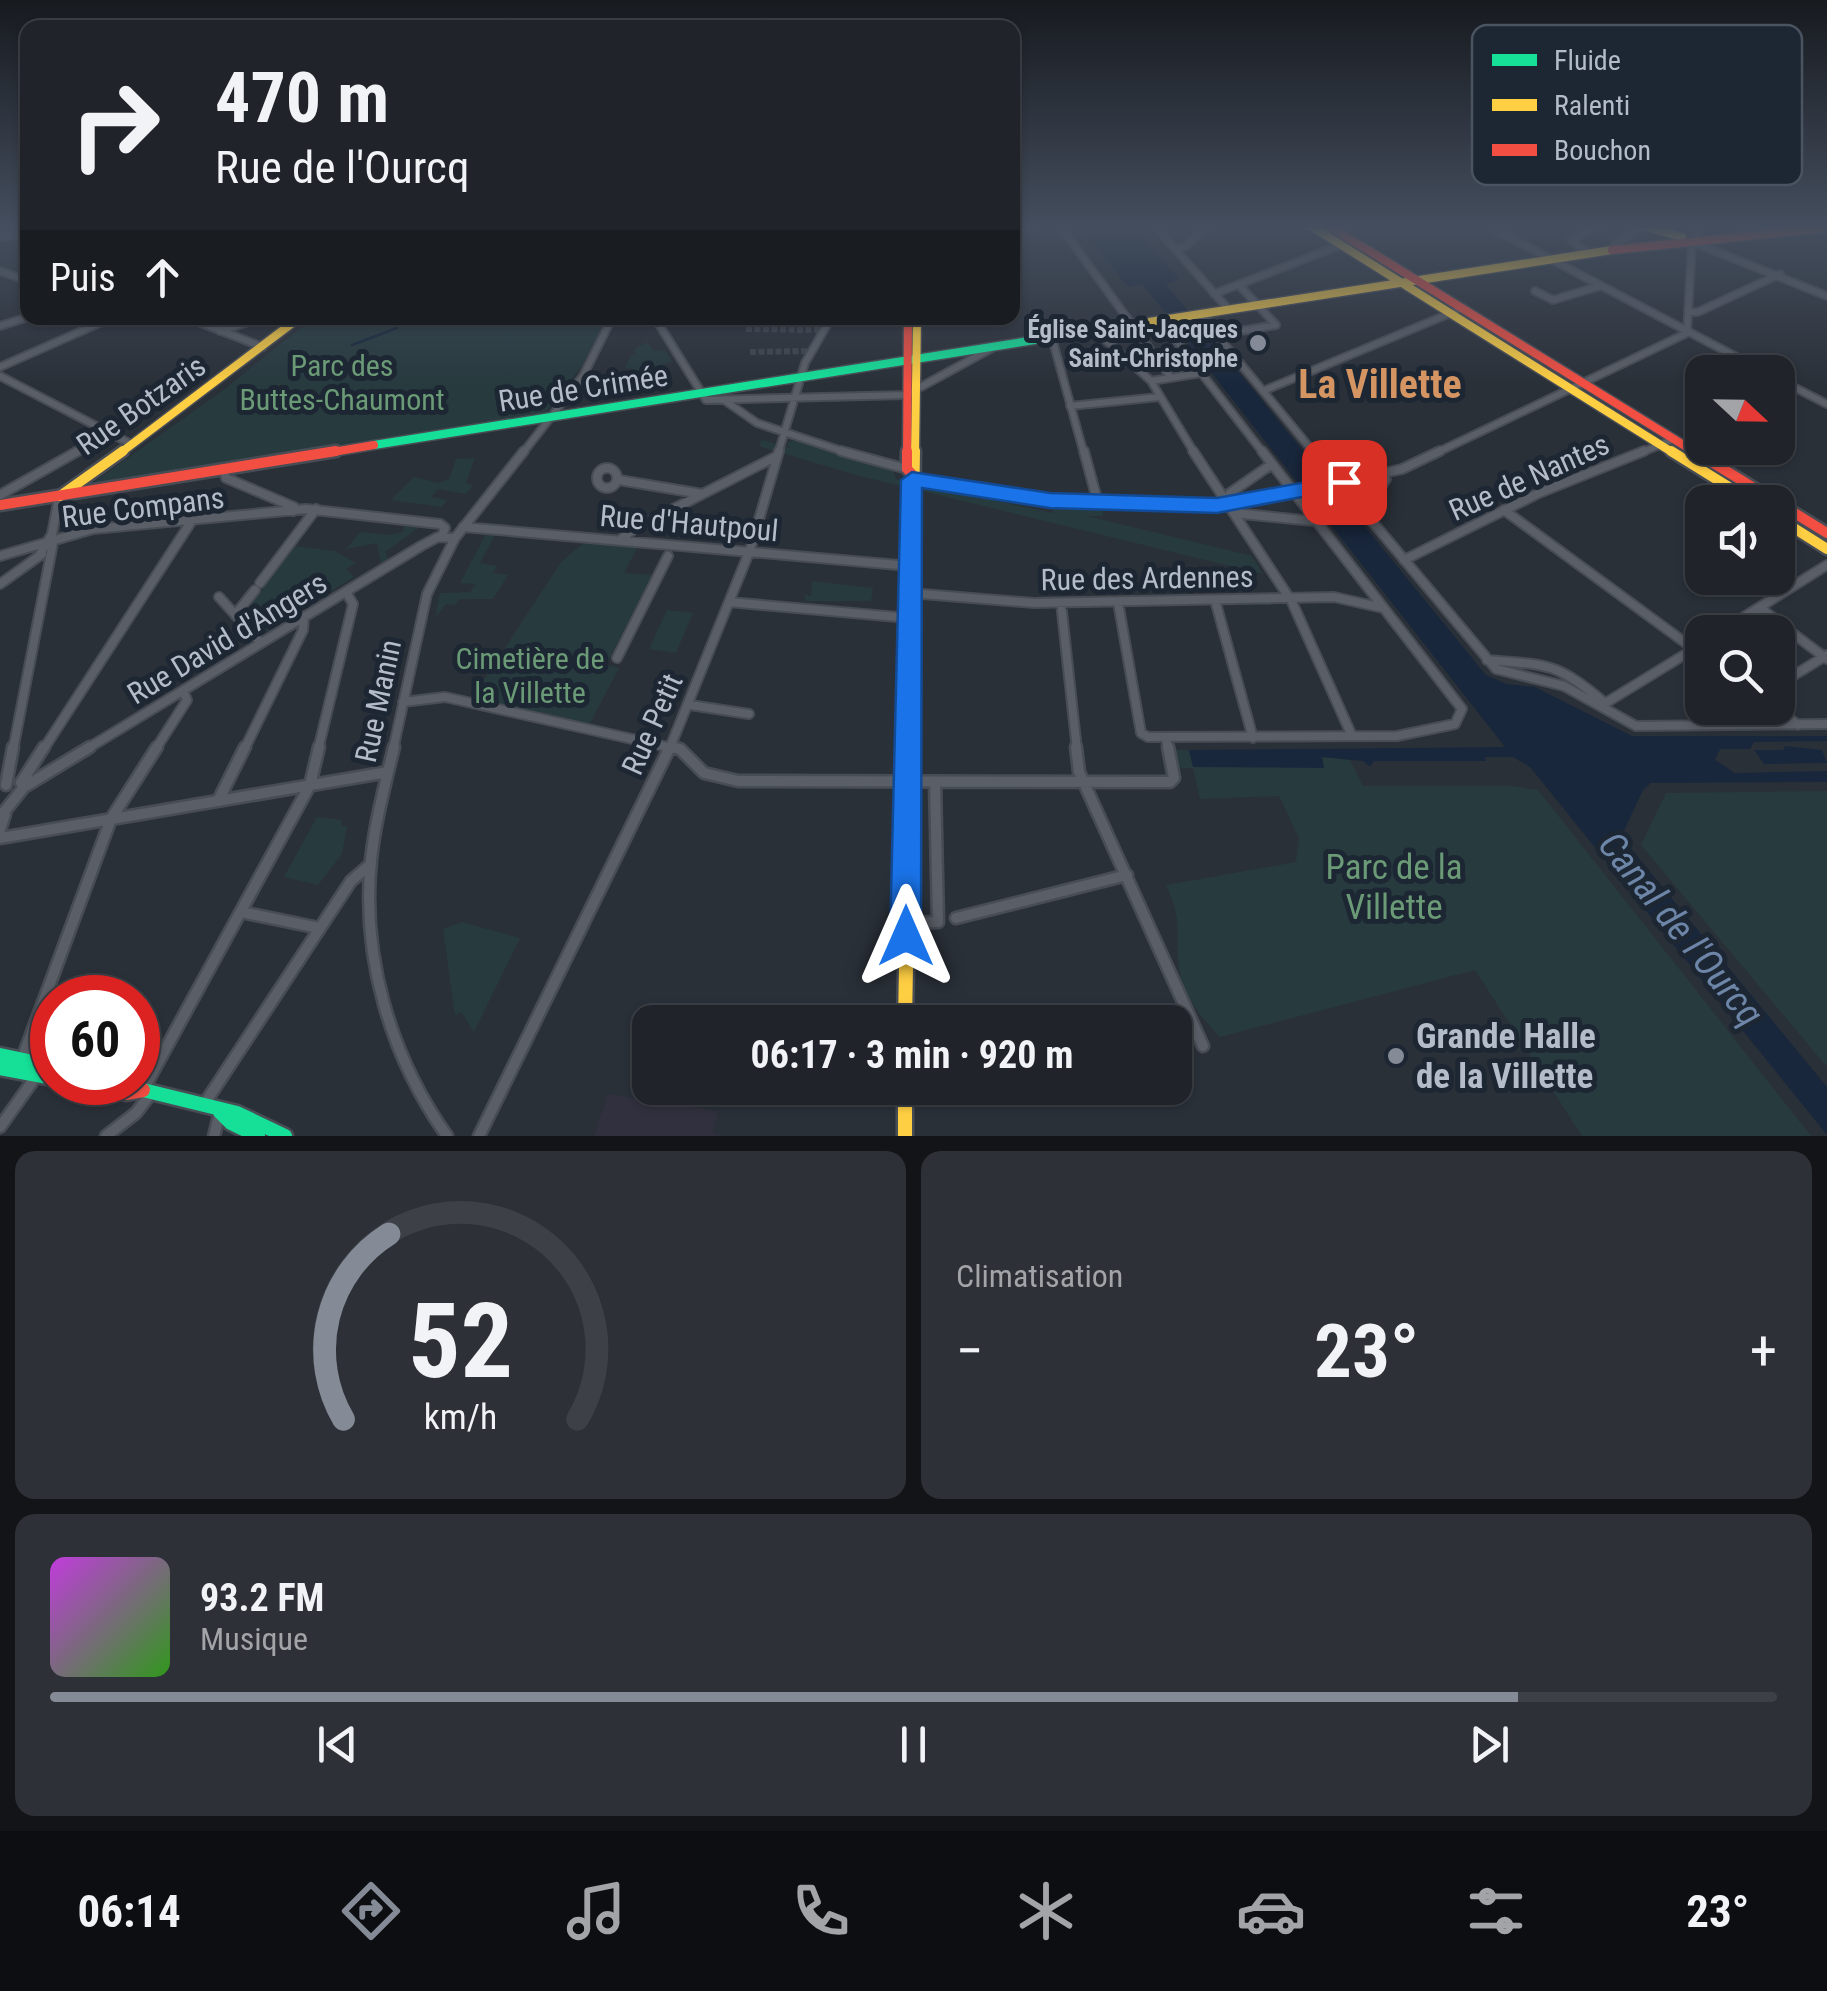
<!DOCTYPE html>
<html lang="fr">
<meta charset="utf-8">
<style>
:root{--surface:#20242a;--page:#2d3036;--text:#f1f3f6;--muted:#a2a4a8;--line:#3d4147;--accent:#848b96}
body{margin:0;font-family:"Roboto Condensed",sans-serif;background:var(--page);color:var(--text);height:100vh;display:flex;flex-direction:column;font-size:38px;white-space:nowrap}
*{box-sizing:border-box;margin:0}
p{font-size:32px;color:var(--muted)}
.icon{flex:none;width:55px;height:55px;fill:none;stroke:currentColor;stroke-width:2;stroke-linecap:round;stroke-linejoin:round}
.map{position:relative;height:1136px;overflow:hidden}
.side{display:flex;flex-direction:column;gap:15px;padding:15px;background:#121417;flex:1}
.side>*{flex:none}
.top-card{position:absolute;left:20px;top:20px;width:1000px;height:305px;border-radius:20px;box-shadow:0 2px 8px #0004,0 0 0 2px var(--line);background:#20242a;color:var(--text);overflow:hidden}
.needle{width:65px;rotate:112deg}
.tools{position:absolute;left:1685px;top:355px;display:grid;gap:20px}
.tools a{display:grid;place-items:center;width:110px;height:110px;border-radius:20px;background:var(--surface);box-shadow:0 2px 8px #0004,0 0 0 2px var(--line);font-size:50px}
.speed{position:absolute;left:30px;top:975px;display:flex;gap:20px;font-size:50px;font-weight:700;text-align:center}
.speed>*{display:grid;place-content:center;width:130px;height:130px;border-radius:50%;background:var(--surface);box-shadow:0 2px 8px #0004,0 0 0 2px var(--line);line-height:1}
.speed .limit{border:15px solid #d22;background:#fff;color:#111}
.pin{position:absolute;display:grid;place-items:center;width:85px;height:85px;color:#fff;margin:-42px;border-radius:20px;box-shadow:0 5px 15px #0006}
.me{position:absolute;width:110px;margin:-55px;rotate:0deg;stroke-linejoin:round;filter:drop-shadow(0 0 8px #0008)}
.turn{display:flex;align-items:center;gap:35px;height:210px;padding:0 30px;font-size:45px}
.turn .icon{width:130px;height:130px;stroke-width:2.5}
.turn b{display:block;font-size:70px;line-height:85px}
.then{display:flex;align-items:center;height:95px;padding:0 30px;background:#0003;gap:20px;font-size:38px}
.big{font-size:75px;font-weight:700;line-height:1.1}
.side .tile{flex:1;display:flex;flex-direction:column;justify-content:center;gap:15px;min-width:0;padding:0 35px;border-radius:20px;background:var(--page)}
.side .dial{align-items:center;gap:0}
.dial svg{height:260px;overflow:visible;fill:none;stroke:var(--line);stroke-width:7;stroke-linecap:round;text-anchor:middle}
.dial text{fill:var(--text);stroke:none}
.song{display:flex;align-items:center;gap:30px}
.cover{width:120px;height:120px;border-radius:15px;background:linear-gradient(135deg,hsl(290 70% 55%),hsl(110 70% 35%))}
.played{height:10px;border-radius:5px;background:linear-gradient(90deg,var(--accent) 85%,var(--line) 85%)}
.keys{display:flex;justify-content:space-around;direction:ltr}
.heat{display:flex;justify-content:space-between;align-items:center;font-size:55px;direction:ltr}
.side .tiles{flex:1;display:grid;gap:15px;grid-template-columns:1fr 1fr}
.tile:last-child{grid-column:span 2}
.trip{position:absolute;left:632px;top:1005px;width:560px;height:100px;border-radius:20px;background:var(--surface);box-shadow:0 2px 8px #0004,0 0 0 2px var(--line);font-weight:700;line-height:100px;text-align:center}
.tabs{display:flex;height:160px;justify-content:space-around;align-items:center;background:#0d0e11;color:var(--muted)}
.tabs .icon{width:70px;height:70px}
.tabs .active{color:var(--accent)}
.tabs b{font-size:45px;color:var(--text)}
.map>svg:first-child{display:block}
.medical{fill:#31303e}
.green{fill:#273a3e}
.water{fill:#19273c}
.lines{fill:none;stroke-linecap:round;stroke-linejoin:round}
.stream{stroke:#19273c;stroke-width:2.5}
.street-tunnel{stroke:#3f454e;stroke-width:6;stroke-dasharray:6 2.5;stroke-linecap:butt}
.street-far2-casing{stroke:#484c55;stroke-width:10}
.street-far1-casing{stroke:#484c55;stroke-width:12}
.street-casing{stroke:#484c55;stroke-width:15}
.fast-far1-casing{stroke:#484c55;stroke-width:11}
.fast-casing{stroke:#484c55;stroke-width:19}
.slow-far2-casing{stroke:#484c55;stroke-width:11}
.slow-far1-casing{stroke:#484c55;stroke-width:15}
.slow-casing{stroke:#484c55;stroke-width:19}
.jam-far2-casing{stroke:#484c55;stroke-width:11}
.jam-far1-casing{stroke:#484c55;stroke-width:15}
.jam-casing{stroke:#484c55;stroke-width:19}
.street-far2{stroke:#5a5e66;stroke-width:6}
.street-far1{stroke:#5a5e66;stroke-width:8}
.street{stroke:#5a5e66;stroke-width:10}
.fast-far1{stroke:#16e098;stroke-width:8}
.fast{stroke:#16e098;stroke-width:14}
.slow-far2{stroke:#ffcf43;stroke-width:8}
.slow-far1{stroke:#ffcf43;stroke-width:10}
.slow{stroke:#ffcf43;stroke-width:14}
.jam-far2{stroke:#f24e42;stroke-width:8}
.jam-far1{stroke:#f24e42;stroke-width:10}
.jam{stroke:#f24e42;stroke-width:14}
.street-bridge-casing{stroke:#484c55;stroke-width:12;stroke-linecap:butt}
.street-bridge{stroke:#5a5e66;stroke-width:8}
.route{fill:#1a73e8;stroke:#114b97;stroke-width:2.5}
.poi-dot{fill:#848b96;stroke:#1d2633;stroke-width:4}
.labels{text-anchor:middle;dominant-baseline:central;stroke-width:10;stroke-linejoin:round;paint-order:stroke}
.far-poi-label{font-size:25px;font-weight:bold;fill:#b4bcc9;stroke:#1d2633;text-anchor:end}
.park-label{font-size:30px;fill:#6b9a76;stroke:#1d2633}
.street-label{font-size:30px;fill:#b4bcc9;stroke:#1d2633}
.near-park-label{font-size:35px;fill:#6b9a76;stroke:#1d2633}
.near-poi-label{font-size:35px;font-weight:bold;fill:#b4bcc9;stroke:#1d2633;text-anchor:start}
.near-water-label{font-size:38px;font-style:italic;fill:#6d86a8;stroke:#1d2633}
.district-label{font-size:40px;font-weight:bold;fill:#d59563;stroke:#1d2633}
.key{fill:#1d2633;stroke:#4a5360;stroke-width:2.5}
.key-label{font-size:28px;fill:#b4bcc9}
</style>
<div class="map">
<svg width="1827" height="1136" viewBox="0 0 1827 1136">
<rect width="100%" height="100%" fill="#2a3038"/>
<path class="medical" d="M 608,1094 L 718,1111 L 713,1133 L 726,1136 L 594,1136 Z"/>
<path class="green" d="M 313,318 L 606,318 L 583,364 L 544,415 L 87,487 L 222,391 Z
M 648,342 L 653,350 L 666,351 L 672,361 L 649,370 L 653,382 L 626,373 L 632,369 L 625,368 L 631,355 L 636,355 L 634,349 Z
M 762,440 L 790,448 L 787,443 L 794,440 L 893,469 L 896,479 L 1053,513 L 1051,506 L 1102,508 L 1103,516 L 1087,516 L 1252,556 L 1263,574 L 856,475 L 762,447 L 759,444 Z
M 475,458 L 466,483 L 473,485 L 466,494 L 438,489 L 431,497 L 447,500 L 442,507 L 391,500 L 414,477 L 438,483 L 449,479 L 456,459 Z
M 404,525 L 420,527 L 385,552 L 388,559 L 381,564 L 377,543 L 346,549 L 360,532 L 389,535 L 403,532 Z
M 486,534 L 495,535 L 480,563 L 497,566 L 493,573 L 508,575 L 493,599 L 459,599 L 455,605 L 446,604 L 435,618 L 440,593 L 470,592 L 476,584 L 460,583 Z
M 585,542 L 638,546 L 624,573 L 652,575 L 606,665 L 619,668 L 589,725 L 478,699 L 475,693 L 562,561 Z
M 295,546 L 335,551 L 356,563 L 346,569 L 354,577 L 268,631 L 261,631 L 244,613 Z
M 812,581 L 873,588 L 871,601 L 806,601 L 804,595 L 811,596 Z
M 667,610 L 693,613 L 676,653 L 649,649 Z
M 1172,750 L 1189,750 L 1194,767 L 1324,767 L 1321,757 L 1350,760 L 1363,786 L 1511,786 L 1538,790 L 1811,1136 L 1582,1136 L 1475,970 L 1220,1037 C 1204,1020 1187,1001 1181,978 C 1172,941 1186,926 1166,885 L 1296,862 L 1299,838 L 1279,796 L 1200,799 L 1193,768 L 1176,769 Z
M 1827,791 L 1827,1067 L 1641,845 L 1666,793 Z
M 317,817 L 342,820 L 341,826 L 347,826 L 342,854 L 318,885 L 284,877 Z
M 462,922 L 520,938 L 474,1032 L 461,1012 L 455,1015 L 443,929 Z"/>
<path class="water" d="M 1081,226 L 1134,226 L 1179,279 L 1166,284 L 1189,312 L 1185,315 L 1191,322 L 1197,321 L 1486,675 L 1507,684 L 1535,687 L 1632,736 L 1827,736 L 1827,741 L 1754,742 L 1750,749 L 1720,749 L 1715,760 L 1735,773 L 1827,771 L 1827,782 L 1651,783 L 1643,790 L 1623,833 L 1631,849 L 1827,1087 L 1827,1135 L 1530,767 L 1513,757 L 1485,757 L 1486,761 L 1374,761 L 1370,767 L 1363,761 L 1322,757 L 1324,768 L 1193,767 L 1189,750 L 1505,747 L 1174,325 L 1179,323 L 1172,315 L 1167,315 L 1142,284 L 1128,287 Z
M 1785,746 L 1822,750 L 1827,763 L 1764,764 L 1754,750 L 1783,750 Z"/>
<g class="lines">
<path class="stream" d="M 352,345 L 397,328 L 398,322 L 429,318"/>
<path class="street-tunnel" d="M 746,329 L 824,330
M 750,352 L 811,351"/>
<defs>
<path id="street-far2" d="M 1060,226 L 1171,378
M 1155,226 L 1229,310
M 1488,226 L 1765,372
M 1012,231 L 1033,226
M 0,237 L 28,232
M 1701,240 L 1694,235 L 1702,226
M 1175,249 L 1186,246 L 1208,226
M 1615,250 L 1614,245 L 1645,226
M 1589,254 L 1571,240 L 1600,226
M 0,271 L 28,281
M 1239,285 L 1276,325
M 1535,291 L 1553,300 L 1600,286
M 1214,294 L 1341,245
M 1688,312 L 1698,312 L 1780,274
M 1210,314 L 1202,317 L 1315,454
M 188,318 L 263,347
M 655,318 L 706,400 L 906,395 L 992,348
M 1161,321 L 1264,454
M 0,326 L 28,317
M 220,331 L 261,318
M 1096,331 L 1151,381 L 1195,454
M 1687,333 L 1692,242 L 1827,296
M 1216,335 L 1276,325
M 1052,338 L 1084,454
M 0,367 L 111,318
M 0,376 L 131,444
M 1778,379 L 1827,404
M 1151,381 L 1201,373
M 1263,391 L 1463,308
M 724,400 L 757,423 L 851,454
M 1070,406 L 1159,397
M 73,454 L 108,434
M 522,454 L 583,376 L 612,318
M 778,454 L 805,363 L 831,318
M 1434,454 L 1687,333
M 1638,454 L 1674,439"/>
<path id="street-far1" d="M 841,451 L 907,469
M 1084,451 L 1098,503
M 1193,451 L 1292,602 L 1352,736
M 1313,451 L 1496,669 L 1564,686 L 1636,726 L 1827,724
M 1318,458 L 1385,474 L 1386,479 L 1364,513
M597 478a10 10 0 1 1 20 0a10 10 0 1 1-20 0Z
M 224,470 L 226,478 L 294,507 L 293,511
M 619,480 L 702,494
M 912,480 L 1050,501 L 1098,503 L 1217,506 L 1286,493
M 1343,482 L 1402,469 L 1440,451
M 0,495 L 78,451
M 1226,505 L 1230,493 L 1272,464
M 1230,507 L 1243,514 L 1314,521
M 1504,510 L 1702,655
M 463,527 L 910,566
M 620,540 L 634,529 L 777,456
M 40,554 L 52,534 L 59,497
M 0,556 L 93,529 L 306,509 L 440,524 L 445,528 L 442,536
M 1404,560 L 1539,493 L 1644,451
M 260,583 L 316,509
M 0,584 L 42,554
M 910,593 L 1034,603 L 1334,597 L 1383,608
M 219,597 L 261,643
M 1215,600 L 1253,738
M 729,602 L 909,618
M 1118,602 L 1141,733 L 1148,737 L 1397,736 L 1455,724 L 1462,709 L 1262,451
M 1061,603 L 1077,750
M 1760,608 L 1782,624
M 235,615 L 255,590
M 1720,632 L 1827,565
M 1791,632 L 1827,659
M 617,658 L 668,556
M 1487,660 C 1549,665 1556,662 1605,703
M 1778,685 L 1827,655
M 403,702 L 445,697 L 681,750
M 1604,704 L 1702,644
M 690,705 L 749,714
M 1775,708 L 1798,725
M 1725,725 L 1726,716 L 1741,708
M 1166,738 L 1168,750
M 13,750 L 53,543 L 49,542
M 43,750 L 191,522
M 85,750 L 421,546 L 438,537 L 455,538
M 155,750 L 187,700 L 183,691
M 244,750 L 303,630 L 304,618
M 318,750 L 353,604 L 346,592
M 393,750 L 427,594 L 455,538 L 524,451
M 669,750 L 750,550 L 779,451"/>
<path id="street" d="M 394,747 C 385,785 375,822 371,860 C 361,958 391,1057 447,1136
M 672,747 L 680,749 L 704,773 L 738,781 L 1170,782 L 1174,778 L 1168,747
M 1076,747 L 1079,772 L 1203,1046
M 21,783 L 44,747
M 6,785 L 13,747
M 218,801 L 245,747
M 0,817 L 24,787 L 90,747
M 0,830 L 5,814
M 0,838 L 388,772
M 241,912 L 319,928
M 956,918 L 1127,875
M 907,923 L 938,922 L 935,782
M 22,1059 L 111,819 L 157,747
M 143,1090 L 310,785 L 319,747
M 203,1106 L 351,881 L 371,864
M 0,1127 L 37,1075
M 106,1136 L 136,1113 L 152,1092
M 214,1136 L 220,1112
M 479,1136 L 670,747"/>
<path id="fast-far1" d="M 374,445 L 1117,327"/>
<path id="fast" d="M 0,1055 L 52,1066
M 0,1068 L 52,1078
M 133,1082 L 143,1090 L 237,1113 L 285,1136
M 220,1112 L 231,1123 L 258,1136"/>
<path id="slow-far2" d="M 1311,226 L 1675,454
M 1644,226 L 1682,237
M 1117,327 L 1612,250
M 119,454 L 299,318
M 915,454 L 917,318"/>
<path id="slow-far1" d="M 1671,451 L 1753,502
M 60,496 L 123,451
M 1778,518 L 1827,549
M 910,750 L 915,451"/>
<path id="slow" d="M 905,1022 L 910,747
M 905,1088 L 905,1136"/>
<path id="jam-far2" d="M 1329,226 L 1698,454
M 1612,250 L 1827,228
M 321,454 L 374,445
M 907,454 L 908,318"/>
<path id="jam-far1" d="M 907,451 L 907,469 L 912,474
M 1694,451 L 1827,533
M 0,505 L 336,451"/>
<path id="jam" d="M 72,1082 L 126,1093 L 143,1090"/>
</defs>
<use href="#street-far2" class="street-far2-casing"/>
<use href="#street-far1" class="street-far1-casing"/>
<use href="#street" class="street-casing"/>
<use href="#fast-far1" class="fast-far1-casing"/>
<use href="#fast" class="fast-casing"/>
<use href="#slow-far2" class="slow-far2-casing"/>
<use href="#slow-far1" class="slow-far1-casing"/>
<use href="#slow" class="slow-casing"/>
<use href="#jam-far2" class="jam-far2-casing"/>
<use href="#jam-far1" class="jam-far1-casing"/>
<use href="#jam" class="jam-casing"/>
<use href="#street-far2" class="street-far2"/>
<use href="#street-far1" class="street-far1"/>
<use href="#street" class="street"/>
<use href="#fast-far1" class="fast-far1"/>
<use href="#fast" class="fast"/>
<use href="#slow-far2" class="slow-far2"/>
<use href="#slow-far1" class="slow-far1"/>
<use href="#slow" class="slow"/>
<use href="#jam-far2" class="jam-far2"/>
<use href="#jam-far1" class="jam-far1"/>
<use href="#jam" class="jam"/>
<defs>
<path id="street-bridge" d="M 1286,493 L 1343,482"/>
</defs>
<use href="#street-bridge" class="street-bridge-casing"/>
<use href="#street-bridge" class="street-bridge"/>
</g>
<linearGradient id="sky" x2="0" y2="1"><stop stop-color="#171a1f"/><stop offset="0.59" stop-color="#444e5e"/><stop offset="1" stop-color="#444e5e" stop-opacity="0"/></linearGradient>
<rect width="1827" height="385" fill="url(#sky)"/>
<path class="route" d="M 912,472 L 1050,493 L 1217,498 L 1344,475 L 1354,482 L 1344,489 L 1217,513 L 1050,508 L 922,488 L 921,936 L 917,947 L 906,951 L 895,947 L 890,936 L 901,480 Z"/>
<g class="poi-dot">
<circle cx="1258" cy="343" r="10"/>
<circle cx="1396" cy="1056" r="10"/>
</g>
<g class="labels">
<g class="far-poi-label">
<text x="1238" y="329">Église Saint-Jacques<tspan x="1238" dy="29">Saint-Christophe</tspan></text>
</g>
<g class="park-label">
<text x="342" y="365">Parc des<tspan x="342" dy="34">Buttes-Chaumont</tspan></text>
<text x="530" y="658">Cimetière de<tspan x="530" dy="34">la Villette</tspan></text>
</g>
<g class="street-label">
<text transform="translate(583 388) rotate(-9)">Rue de Crimée</text>
<text transform="translate(141 405) rotate(-35)">Rue Botzaris</text>
<text transform="translate(1529 477) rotate(-24)">Rue de Nantes</text>
<text transform="translate(143 507) rotate(-7)">Rue Compans</text>
<text transform="translate(689 523) rotate(5)">Rue d'Hautpoul</text>
<text transform="translate(1147 578) rotate(-1)">Rue des Ardennes</text>
<text transform="translate(227 638) rotate(-31)">Rue David d'Angers</text>
<text transform="translate(378 701) rotate(-78)">Rue Manin</text>
<text transform="translate(652 724) rotate(-66)">Rue Petit</text>
</g>
<g class="near-park-label">
<text x="1394" y="867">Parc de la<tspan x="1394" dy="40">Villette</tspan></text>
</g>
<g class="near-poi-label">
<text x="1416" y="1036">Grande Halle<tspan x="1416" dy="40">de la Villette</tspan></text>
</g>
<g class="near-water-label">
<text transform="translate(1681 929) rotate(51)">Canal de l'Ourcq</text>
</g>
<g class="district-label">
<text x="1380" y="384">La Villette</text>
</g>
</g>
<rect x="1472" y="25" width="330" height="160" rx="15" class="key"/>
<rect x="1492" y="54" width="45" height="12" fill="#16e098"/>
<rect x="1492" y="99" width="45" height="12" fill="#ffcf43"/>
<rect x="1492" y="144" width="45" height="12" fill="#f24e42"/>
<g class="key-label">
<text x="1554" y="70">Fluide</text>
<text x="1554" y="115">Ralenti</text>
<text x="1554" y="160">Bouchon</text>
</g>
</svg>
<div class="tools">
<a><svg class="needle" viewBox="-14 -14 28 28"><path d="M0-13l5 13h-10z" fill="#e53935"/><path d="M0 13l5-13h-10z" fill="#a2a4a8"/></svg></a>
<a><svg class="icon" aria-label="sound" viewBox="0 0 24 24"><path d="M4 9h4l5-4v14l-5-4H4zM17 9q2 3 0 6"/></svg></a>
<a><svg class="icon" aria-label="search" viewBox="0 0 24 24"><circle cx="10" cy="10" r="6"/><path d="M15 15l6 6"/></svg></a>
</div>
<div class="speed"><div class="limit">60</div></div>
<div class="pin" style="left:1344px;top:482px;background:#d93025"><svg class="icon" aria-label="arrive" viewBox="0 0 24 24"><path d="M6 21V4h12l-3 4 3 4H6"/></svg></div>
<svg class="me" style="left:906px;top:936px" viewBox="-20 -20 40 40"><path d="M0-17L14 15 0 8-14 15z" fill="#1a73e8" stroke="#fff" stroke-width="4"/></svg>
<div class="trip">06:17 · 3 min · 920 m</div>
<div class="top-card">
<div class="turn"><svg class="icon" aria-label="right" viewBox="0 0 24 24"><path d="M7 20v-9h11M14 6l5 5-5 5"/></svg><div><b>470 m</b>Rue de l'Ourcq</div></div>
<div class="then">Puis<svg class="icon" aria-label="ahead" viewBox="0 0 24 24"><path d="M12 20V5M6 11l6-6 6 6"/></svg></div>
</div>
</div>
<section class="side">
<div class="tiles">
<div class="tile dial"><svg viewBox="0 0 100 80">
<path d="M14 69A42 42 0 1 1 86 69"/>
<path d="M14 69A42 42 0 0 1 28 12" stroke="#848b96"/>
<text x="50" y="56" font-size="32" font-weight="700">52</text>
<text x="50" y="72" font-size="11">km/h</text>
</svg></div>
<div class="tile"><p>Climatisation</p>
<div class="heat"><a>−</a><b class="big">23°</b><a>+</a></div>
</div>
<div class="tile">
<div class="song"><i class="cover"></i><div><b>93.2 FM</b><p>Musique</p></div></div>
<div class="played"></div>
<div class="keys"><svg class="icon" aria-label="previous" viewBox="0 0 24 24"><path d="M18 5L8 12l10 7zM5 5v14"/></svg><svg class="icon" aria-label="pause" viewBox="0 0 24 24"><path d="M8 5v14M16 5v14"/></svg><svg class="icon" aria-label="next" viewBox="0 0 24 24"><path d="M6 5l10 7-10 7zM19 5v14"/></svg></div>
</div>
</div>
</section>
<nav class="tabs">
<b>06:14</b>
<svg class="icon active" aria-label="directions" viewBox="0 0 24 24"><path d="M12 3l9 9-9 9-9-9zM9 14v-3h6M13 9l2 2-2 2"/></svg>
<svg class="icon" aria-label="music" viewBox="0 0 24 24"><path d="M9 18V5l10-2v13"/><circle cx="6" cy="18" r="3"/><circle cx="16" cy="16" r="3"/></svg>
<svg class="icon" aria-label="phone" viewBox="0 0 24 24"><path d="M5 4h4l2 5-3 2q2 4 5 5l2-3 5 2v4C11 20 4 13 5 4z"/></svg>
<svg class="icon" aria-label="climate" viewBox="0 0 24 24"><path d="M12 3v18M4 7l16 10M4 17L20 7"/></svg>
<svg class="icon" aria-label="car" viewBox="0 0 24 24"><path d="M5 17H2v-5l4-1 3-4h7l3 4 3 1v5h-3M9 17h6M6 11h13"/><circle cx="7" cy="17" r="2"/><circle cx="17" cy="17" r="2"/></svg>
<svg class="icon" aria-label="filters" viewBox="0 0 24 24"><path d="M4 7h16M4 17h16"/><circle cx="9" cy="7" r="2"/><circle cx="15" cy="17" r="2"/></svg>
<b>23°</b>
</nav>
